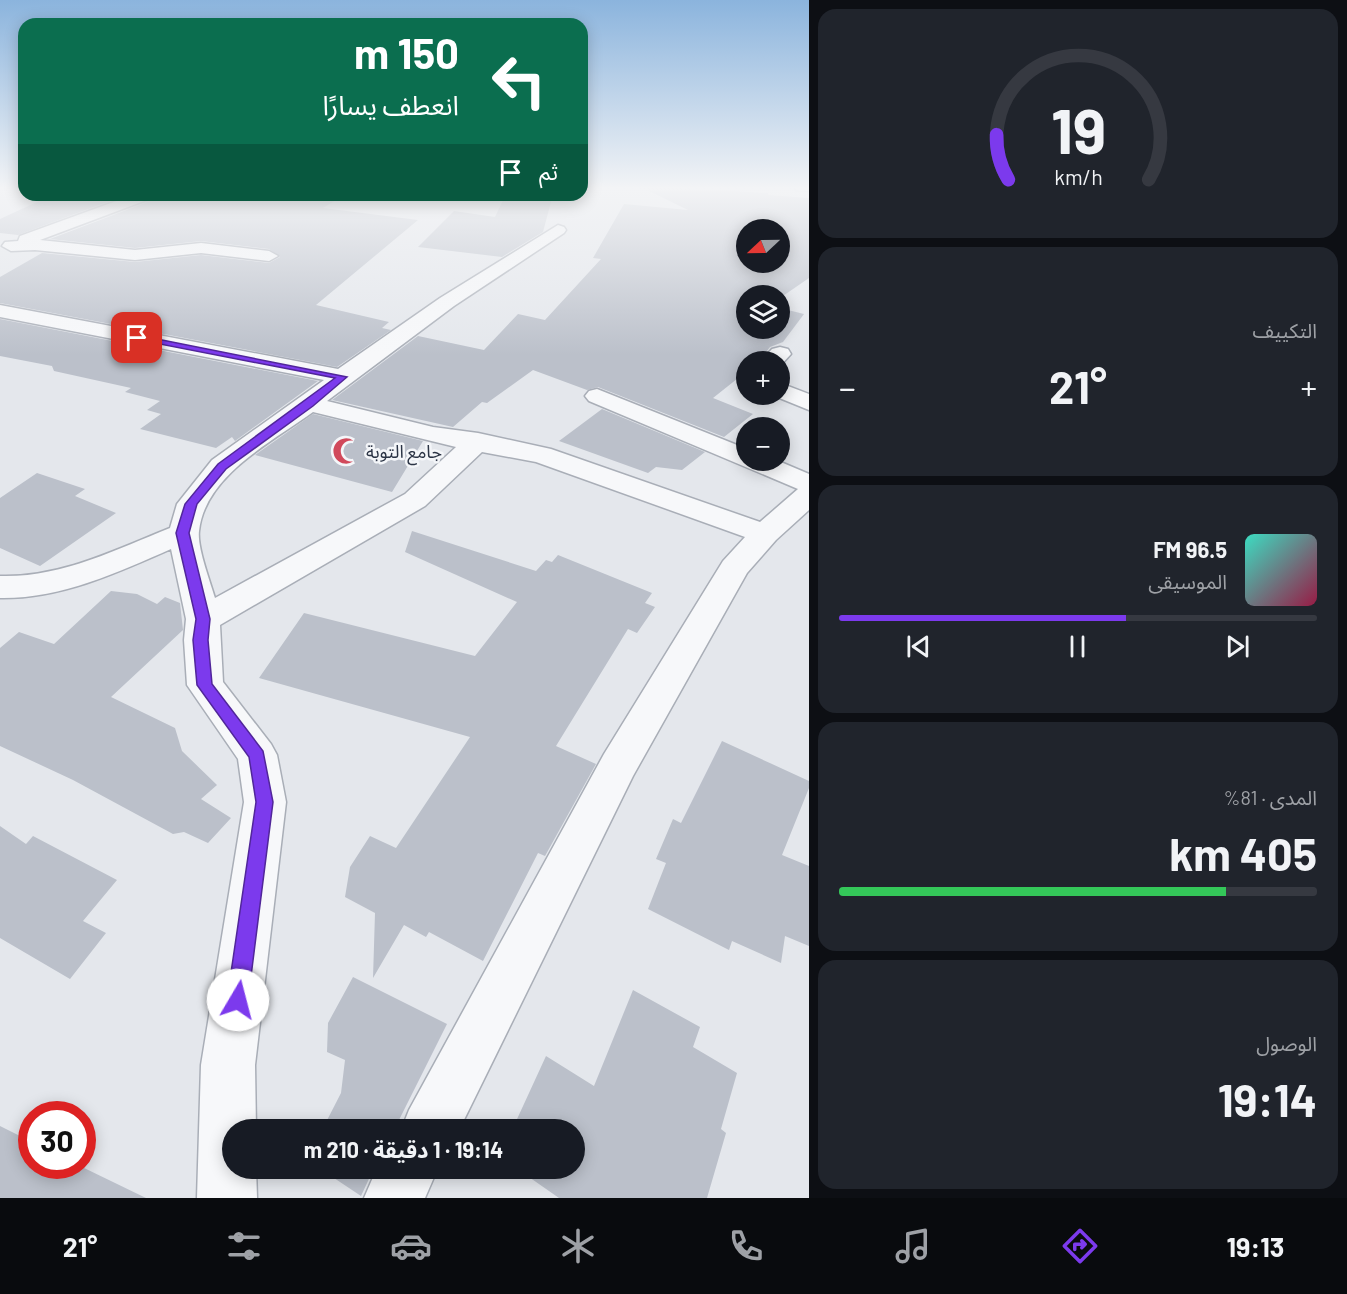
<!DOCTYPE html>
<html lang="ar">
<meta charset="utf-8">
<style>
:root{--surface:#171b24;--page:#20242c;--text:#f1f3f6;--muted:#9ea1a6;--line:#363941;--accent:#7c3aed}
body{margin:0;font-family:Barlow,"Noto Sans Arabic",sans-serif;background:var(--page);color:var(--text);direction:rtl;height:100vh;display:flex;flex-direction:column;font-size:22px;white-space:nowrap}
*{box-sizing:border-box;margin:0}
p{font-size:20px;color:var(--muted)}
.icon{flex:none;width:33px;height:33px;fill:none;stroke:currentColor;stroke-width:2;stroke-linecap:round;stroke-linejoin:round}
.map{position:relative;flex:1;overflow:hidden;direction:ltr}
.side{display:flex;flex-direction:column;gap:9px;padding:9px;background:#0d0f14;width:538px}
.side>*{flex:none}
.hud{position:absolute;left:18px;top:18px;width:570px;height:183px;border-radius:18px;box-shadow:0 3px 15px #0003;direction:rtl;background:#0b6e4f;color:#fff;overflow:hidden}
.needle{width:39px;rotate:248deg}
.controls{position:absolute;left:736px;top:219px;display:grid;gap:12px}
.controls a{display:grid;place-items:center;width:54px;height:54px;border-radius:50%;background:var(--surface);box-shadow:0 3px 15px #0003;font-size:30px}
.speed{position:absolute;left:18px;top:1101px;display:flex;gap:12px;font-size:30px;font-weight:700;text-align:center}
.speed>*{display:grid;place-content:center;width:78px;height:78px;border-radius:50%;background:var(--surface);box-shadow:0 3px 15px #0003;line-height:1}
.speed .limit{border:9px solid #d22;background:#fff;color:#111}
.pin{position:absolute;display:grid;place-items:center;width:51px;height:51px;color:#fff;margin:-26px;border-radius:12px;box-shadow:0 3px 9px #0006}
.me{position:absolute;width:66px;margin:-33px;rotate:8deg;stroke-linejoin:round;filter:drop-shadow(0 0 4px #0008)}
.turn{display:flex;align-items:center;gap:21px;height:126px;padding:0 30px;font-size:27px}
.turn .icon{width:78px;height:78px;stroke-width:2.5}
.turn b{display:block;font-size:42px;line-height:51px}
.then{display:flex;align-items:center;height:57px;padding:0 30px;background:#0003;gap:12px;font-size:22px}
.big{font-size:45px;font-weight:700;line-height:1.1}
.side .tile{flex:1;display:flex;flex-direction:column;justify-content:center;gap:9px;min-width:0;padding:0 21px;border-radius:18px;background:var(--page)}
.side .dial{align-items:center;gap:0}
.dial svg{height:156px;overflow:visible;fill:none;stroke:var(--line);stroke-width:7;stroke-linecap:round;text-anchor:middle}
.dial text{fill:var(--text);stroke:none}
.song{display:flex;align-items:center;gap:18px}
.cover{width:72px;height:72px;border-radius:9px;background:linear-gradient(135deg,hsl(170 70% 55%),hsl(340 70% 35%))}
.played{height:6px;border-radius:3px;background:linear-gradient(90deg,var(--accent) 60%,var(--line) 60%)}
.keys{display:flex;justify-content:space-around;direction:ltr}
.heat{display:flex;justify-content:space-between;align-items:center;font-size:33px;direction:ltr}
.charge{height:9px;border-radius:4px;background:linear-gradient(90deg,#34c759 81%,var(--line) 0)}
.trip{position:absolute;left:222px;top:1119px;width:363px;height:60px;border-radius:30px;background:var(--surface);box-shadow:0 3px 15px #0003;font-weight:700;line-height:60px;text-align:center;direction:rtl}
.tab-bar{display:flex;height:96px;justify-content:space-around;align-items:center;background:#090b0e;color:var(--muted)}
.tab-bar .icon{width:42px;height:42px}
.tab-bar .selected{color:var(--accent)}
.tab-bar b{font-size:27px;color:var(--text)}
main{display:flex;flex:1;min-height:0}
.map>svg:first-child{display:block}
.building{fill:#bbc0ca;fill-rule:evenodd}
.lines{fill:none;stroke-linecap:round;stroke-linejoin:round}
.minor-casing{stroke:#a9aeb7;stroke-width:3}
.secondary-casing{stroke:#a9aeb7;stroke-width:3}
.minor{fill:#f7f8fa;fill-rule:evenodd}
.secondary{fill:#fff;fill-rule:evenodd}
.route{fill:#7c3aed;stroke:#51269a;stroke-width:1.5}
.labels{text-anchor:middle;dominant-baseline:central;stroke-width:5;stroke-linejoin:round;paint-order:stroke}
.far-poi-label{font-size:18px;fill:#2b3445;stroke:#f4f6f9;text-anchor:start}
</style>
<main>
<section class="side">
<div class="tile dial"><svg viewBox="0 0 100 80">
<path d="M14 69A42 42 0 1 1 86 69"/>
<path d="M14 69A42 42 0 0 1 8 46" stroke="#7c3aed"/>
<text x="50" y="56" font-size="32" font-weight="700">19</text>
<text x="50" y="72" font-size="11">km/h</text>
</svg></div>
<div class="tile"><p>التكييف</p>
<div class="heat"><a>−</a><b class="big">21°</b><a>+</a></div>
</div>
<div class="tile">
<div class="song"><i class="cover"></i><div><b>96.5 FM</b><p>الموسيقى</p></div></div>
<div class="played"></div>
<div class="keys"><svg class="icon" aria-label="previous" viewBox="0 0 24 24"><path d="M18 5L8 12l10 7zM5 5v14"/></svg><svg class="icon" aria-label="pause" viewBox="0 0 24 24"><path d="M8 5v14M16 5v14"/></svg><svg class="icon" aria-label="next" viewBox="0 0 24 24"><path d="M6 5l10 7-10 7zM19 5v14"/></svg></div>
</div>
<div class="tile"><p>المدى · 81%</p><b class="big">405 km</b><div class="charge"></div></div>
<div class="tile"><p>الوصول</p><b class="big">19:14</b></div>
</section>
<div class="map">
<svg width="809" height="1198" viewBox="0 0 809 1198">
<rect width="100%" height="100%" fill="#e4e7ec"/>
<path class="building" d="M 641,187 L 768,193 L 768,195 L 809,198 L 809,278 L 780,298 L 780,296 L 747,296 L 747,328 L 780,328 L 780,308 L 804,314 L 783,342 L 770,347 L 758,362 L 747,362 L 747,371 L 713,398 L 753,414 L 724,437 L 598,387 L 587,390 L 533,370 L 487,403 L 482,402 L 453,427 L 332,400 L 418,336 L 484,350 L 518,314 L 545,320 L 601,259 L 593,258 L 624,204 L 688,210 ZM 747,230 L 780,230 L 780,262 L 747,262 Z
M 69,195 L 101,199 L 108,195 L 126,195 L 18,235 L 0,233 L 0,219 L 50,196 Z
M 156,195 L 344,195 L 323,208 L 418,220 L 316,305 L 389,322 L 382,328 L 391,330 L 337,367 L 0,303 L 0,277 L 42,253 L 135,262 L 201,255 L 269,263 L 280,257 L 269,249 L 201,241 L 135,248 L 50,239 L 153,200 Z
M 514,195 L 552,198 L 543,232 L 502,257 L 418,247 L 454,211 L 495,217 L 505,196 Z
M 0,319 L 318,381 L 235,441 L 232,437 L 216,448 L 140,429 L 161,414 L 147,410 L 160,401 L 125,392 L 131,388 L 54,371 L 52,366 L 0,356 Z
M 602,409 L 705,452 L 682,470 L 656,467 L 648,473 L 559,441 Z
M 313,414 L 423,441 L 392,492 L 255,455 Z
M 37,473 L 85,489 L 75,496 L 116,513 L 40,566 L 0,548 L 0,498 Z
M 412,531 L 536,571 L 546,560 L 552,562 L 558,555 L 652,593 L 645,603 L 655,607 L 637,633 L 628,629 L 556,746 L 596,764 L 545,856 L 538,853 L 483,961 L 429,932 L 426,937 L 404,925 L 373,978 L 375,913 L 345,897 L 350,867 L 370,836 L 396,848 L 470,737 L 259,678 L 304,613 L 475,656 L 517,602 L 405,552 Z
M 111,591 L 137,594 L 157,604 L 165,597 L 180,603 L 183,630 L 111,697 L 175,728 L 182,751 L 217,785 L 201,799 L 231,818 L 208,843 L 184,832 L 173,834 L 73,780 L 0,746 L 0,648 L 19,632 L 54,644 Z
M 722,741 L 809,781 L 809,788 L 782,855 L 809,866 L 809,946 L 785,936 L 781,963 L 732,941 L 729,950 L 648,909 L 666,863 L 656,859 L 673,819 L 681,823 Z
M 0,826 L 26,844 L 33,836 L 117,880 L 83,921 L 106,933 L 70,979 L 0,938 Z
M 353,977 L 447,1024 L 394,1130 L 322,1130 L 341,1093 L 345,1060 L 327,1052 L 328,1023 Z
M 633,990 L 700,1027 L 693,1047 L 737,1073 L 721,1129 L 726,1133 L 707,1198 L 559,1198 L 516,1168 L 574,1168 L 574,1130 L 512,1130 L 546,1056 L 594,1086 Z
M 0,1126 L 32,1142 L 32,1166 L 80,1166 L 146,1198 L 0,1198 Z
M 319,1168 L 374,1168 L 361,1196 Z"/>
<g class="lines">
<defs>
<path id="minor" d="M 133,195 L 154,195 L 152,198 L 40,240 L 135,250 L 201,243 L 269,251 L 278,256 L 269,261 L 201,253 L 135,260 L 35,250 L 11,251 L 2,246 L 5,242 L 18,241 L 20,236 Z
M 558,225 L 564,227 L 566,230 L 564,233 L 454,306 L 327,401 L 433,427 L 478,433 L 551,449 L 760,522 L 798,489 L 589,401 L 585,396 L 589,391 L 597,389 L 747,449 L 747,460 L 776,460 L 809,474 L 809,510 L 776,540 L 747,573 L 633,776 L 459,1130 L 401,1130 L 409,1110 L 604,754 L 723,561 L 745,537 L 536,462 L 482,452 L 425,506 L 220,625 L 223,682 L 271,744 L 277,755 L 286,802 L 255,1065 L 256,1130 L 232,1130 L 232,1168 L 256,1168 L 257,1198 L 197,1198 L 201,1065 L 244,802 L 238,759 L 187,685 L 184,640 L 186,619 L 171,549 C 117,573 60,599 0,598 L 0,576 C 60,578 115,550 170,528 L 177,504 L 212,460 L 324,380 L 0,317 L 0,305 L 338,369 L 440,298 ZM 313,412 L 456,447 L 405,494 L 215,598 C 210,581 197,547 199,531 C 205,475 272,442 313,412 Z
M 780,347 L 788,349 L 791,354 L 780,366 L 780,362 L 760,362 L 772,349 Z
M 780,383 L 809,394 L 809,410 L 772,395 L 780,394 Z
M 377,1168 L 438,1168 L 425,1198 L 364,1198 Z"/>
<path id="secondary" d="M 794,187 L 809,187 L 809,191 L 796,190 Z"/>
</defs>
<use href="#minor" class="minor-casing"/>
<use href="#secondary" class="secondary-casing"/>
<use href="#minor" class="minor"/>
<use href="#secondary" class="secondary"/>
</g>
<linearGradient id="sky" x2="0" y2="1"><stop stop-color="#8bb4dd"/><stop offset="0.53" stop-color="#f3f4f6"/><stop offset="1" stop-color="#f3f4f6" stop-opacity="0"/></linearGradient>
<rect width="809" height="355" fill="url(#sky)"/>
<path class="route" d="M 137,335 L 347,377 L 313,406 L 226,469 L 197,504 L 189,533 L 210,619 L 208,640 L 212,684 L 263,751 L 273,802 L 248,1000 L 245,1007 L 238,1010 L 230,1007 L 227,1000 L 256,802 L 249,757 L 197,685 L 193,640 L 196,619 L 176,533 L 185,504 L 218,464 L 335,378 L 134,339 L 134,336 Z"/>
<defs>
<symbol id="mosque-bare" viewBox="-9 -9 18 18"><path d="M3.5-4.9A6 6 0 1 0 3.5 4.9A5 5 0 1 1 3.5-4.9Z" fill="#d1495b" stroke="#f4f6f9" stroke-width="2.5" paint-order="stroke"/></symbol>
</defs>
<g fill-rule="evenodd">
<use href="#mosque-bare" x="327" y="432" width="38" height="38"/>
</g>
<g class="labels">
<g class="far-poi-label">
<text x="366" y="451">جامع التوبة</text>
</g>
</g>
</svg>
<div class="controls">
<a><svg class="needle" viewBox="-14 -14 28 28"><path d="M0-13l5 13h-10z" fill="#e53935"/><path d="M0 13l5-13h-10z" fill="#9ea1a6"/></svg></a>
<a><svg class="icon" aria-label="layers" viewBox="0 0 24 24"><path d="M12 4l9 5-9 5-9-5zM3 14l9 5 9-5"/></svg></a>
<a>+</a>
<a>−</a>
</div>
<div class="speed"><div class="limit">30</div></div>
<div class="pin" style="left:137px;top:338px;background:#d93025"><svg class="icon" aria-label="arrive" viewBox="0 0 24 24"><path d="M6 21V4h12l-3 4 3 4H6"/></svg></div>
<svg class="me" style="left:238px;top:1000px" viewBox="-20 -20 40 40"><circle r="19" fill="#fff"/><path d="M0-13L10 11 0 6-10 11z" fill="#7c3aed"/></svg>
<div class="trip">19:14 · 1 دقيقة · 210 m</div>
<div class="hud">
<div class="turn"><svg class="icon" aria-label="left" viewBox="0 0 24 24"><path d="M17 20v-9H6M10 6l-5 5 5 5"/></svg><div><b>150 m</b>انعطف يسارًا</div></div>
<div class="then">ثم<svg class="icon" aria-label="arrive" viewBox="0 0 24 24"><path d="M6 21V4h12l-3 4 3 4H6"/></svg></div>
</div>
</div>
</main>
<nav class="tab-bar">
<b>19:13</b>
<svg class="icon selected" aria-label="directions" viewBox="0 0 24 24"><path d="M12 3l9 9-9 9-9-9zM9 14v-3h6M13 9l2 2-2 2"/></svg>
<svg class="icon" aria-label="music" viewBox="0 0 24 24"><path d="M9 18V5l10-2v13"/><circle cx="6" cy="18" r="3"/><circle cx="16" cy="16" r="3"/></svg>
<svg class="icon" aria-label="phone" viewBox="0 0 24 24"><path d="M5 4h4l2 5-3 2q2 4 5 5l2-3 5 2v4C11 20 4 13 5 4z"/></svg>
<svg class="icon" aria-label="climate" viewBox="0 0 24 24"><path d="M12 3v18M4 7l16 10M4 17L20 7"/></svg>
<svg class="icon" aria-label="car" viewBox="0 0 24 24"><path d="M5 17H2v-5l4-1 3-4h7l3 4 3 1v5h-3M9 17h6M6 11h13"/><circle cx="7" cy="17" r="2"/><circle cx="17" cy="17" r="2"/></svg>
<svg class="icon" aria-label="filters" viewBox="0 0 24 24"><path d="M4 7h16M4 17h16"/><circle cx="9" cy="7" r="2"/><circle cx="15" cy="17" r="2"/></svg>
<b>21°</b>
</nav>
